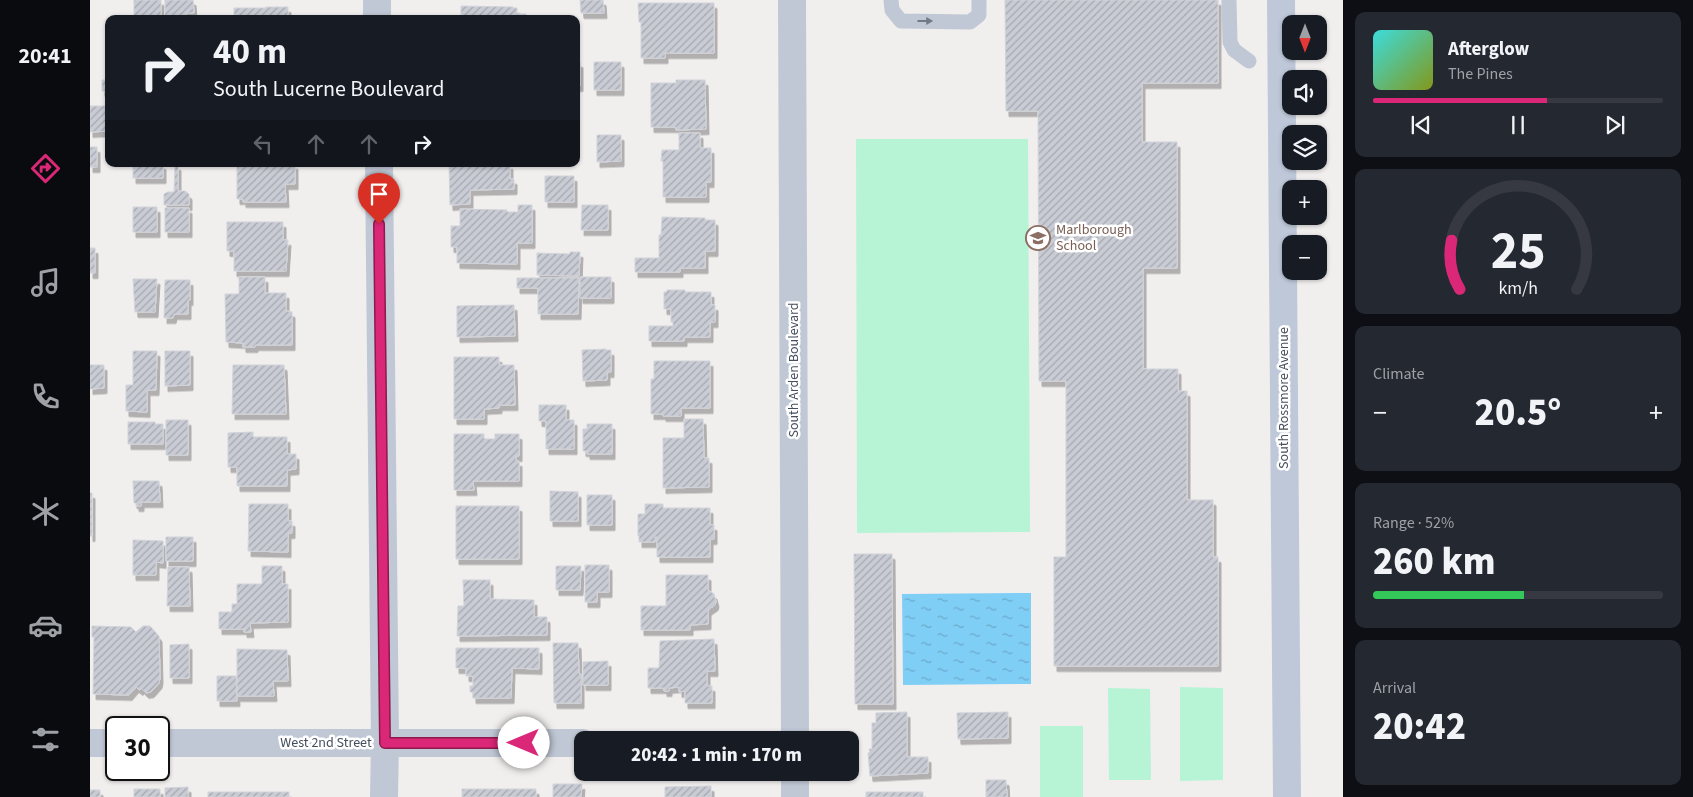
<!DOCTYPE html>
<meta charset="utf-8">
<style>
:root{--surface:#171b24;--page:#242831;--text:#f1f3f6;--muted:#9ea1a6;--line:#363941;--accent:#db2777}
body{margin:0;font-family:"Source Sans 3",sans-serif;background:var(--page);color:var(--text);height:100vh;display:flex;flex-direction:column;font-size:19px;white-space:nowrap}
*{box-sizing:border-box;margin:0}
p{font-size:16px;color:var(--muted)}
.icon{flex:none;width:28px;height:28px;fill:none;stroke:currentColor;stroke-width:2;stroke-linecap:round;stroke-linejoin:round}
.map{position:relative;flex:1;overflow:hidden}
.drawer{display:flex;flex-direction:column;gap:12px;padding:12px;background:#0d0f14;width:350px}
.drawer>*{flex:none}
.guide{position:absolute;left:15px;top:15px;width:475px;height:152px;border-radius:10px;box-shadow:0 1px 4px #0004;background:#171b24;color:var(--text);overflow:hidden}
.needle{width:32px;rotate:180deg}
.buttons{position:absolute;left:1192px;top:15px;display:grid;gap:10px}
.buttons a{display:grid;place-items:center;width:45px;height:45px;border-radius:10px;background:var(--surface);box-shadow:0 1px 4px #0004;font-size:25px}
.speed{position:absolute;left:15px;top:716px;display:flex;gap:10px;font-size:25px;font-weight:700;text-align:center}
.speed>*{display:grid;place-content:center;width:65px;height:65px;border-radius:50%;background:var(--surface);box-shadow:0 1px 4px #0004;line-height:1}
.speed .limit{border:2px solid #111;border-radius:8px;background:#fff;color:#111}
.pin{position:absolute;display:grid;place-items:center;width:42px;height:42px;color:#fff;margin:-51px -21px;border-radius:50% 50% 50% 0;rotate:-45deg;box-shadow:0 0 5px #0007}
.pin .icon{rotate:45deg}
.me{position:absolute;width:55px;margin:-28px;rotate:270deg;stroke-linejoin:round;filter:drop-shadow(0 0 4px #0008)}
.turn{display:flex;align-items:center;gap:18px;height:105px;padding:0 25px;font-size:22px}
.turn .icon{width:65px;height:65px;stroke-width:2.5}
.turn b{display:block;font-size:35px;line-height:42px}
.lanes{display:flex;align-items:center;height:48px;padding:0 25px;background:#0003;justify-content:center;gap:25px;direction:ltr}
.lanes .off{opacity:.35}
.big{font-size:38px;font-weight:800;line-height:1.1}
.drawer .widget{flex:1;display:flex;flex-direction:column;justify-content:center;gap:8px;min-width:0;padding:0 18px;border-radius:10px;background:var(--page)}
.drawer .dial{align-items:center;gap:0}
.dial svg{height:130px;overflow:visible;fill:none;stroke:var(--line);stroke-width:7;stroke-linecap:round;text-anchor:middle}
.dial text{fill:var(--text);stroke:none}
.song{display:flex;align-items:center;gap:15px}
.cover{width:60px;height:60px;border-radius:8px;background:linear-gradient(135deg,hsl(180 70% 55%),hsl(70 70% 35%))}
.played{height:5px;border-radius:2px;background:linear-gradient(90deg,var(--accent) 60%,var(--line) 60%)}
.keys{display:flex;justify-content:space-around;direction:ltr}
.heat{display:flex;justify-content:space-between;align-items:center;font-size:28px;direction:ltr}
.charge{height:8px;border-radius:4px;background:linear-gradient(90deg,#34c759 52%,var(--line) 0)}
.trip{position:absolute;left:484px;top:731px;width:285px;height:50px;border-radius:10px;background:var(--surface);box-shadow:0 1px 4px #0004;font-weight:800;line-height:50px;text-align:center}
main{display:flex;flex:1;min-height:0}
.tabs{display:flex;flex-direction:column;width:90px;justify-content:space-around;align-items:center;background:#090b0e;color:var(--muted)}
.tabs .icon{width:35px;height:35px}
.tabs .current{color:var(--accent)}
.tabs b{font-size:22px;color:var(--text)}
.map>svg:first-child{display:block}
.grass{fill:#b7f4d6}
.water{fill:url(#water-ripples)}
.building{fill:url(#building-hatch);stroke:#d1d3da;filter:url(#shadow)}
.lines{fill:none;stroke-linecap:round;stroke-linejoin:round}
.service{stroke:#c0c8d5;stroke-width:15}
.minor{stroke:#c0c8d5;stroke-width:28}
.tertiary{stroke:#c0c8d5;stroke-width:28}
.secondary{stroke:#bec8d9;stroke-width:28}
.oneway{fill:#6f7987}
.route-casing{stroke:#8e194d;stroke-width:12}
.route{stroke:#db2777;stroke-width:9}
.labels{text-anchor:middle;dominant-baseline:central;stroke-width:5;stroke-linejoin:round;paint-order:stroke}
.education-label{font-size:14px;fill:#785e54;stroke:#fff;text-anchor:start}
.street-label{font-size:14px;fill:#444e5d;stroke:#fff}
</style>
<main>
<nav class="tabs">
<b>20:41</b>
<svg class="icon current" aria-label="directions" viewBox="0 0 24 24"><path d="M12 3l9 9-9 9-9-9zM9 14v-3h6M13 9l2 2-2 2"/></svg>
<svg class="icon" aria-label="music" viewBox="0 0 24 24"><path d="M9 18V5l10-2v13"/><circle cx="6" cy="18" r="3"/><circle cx="16" cy="16" r="3"/></svg>
<svg class="icon" aria-label="phone" viewBox="0 0 24 24"><path d="M5 4h4l2 5-3 2q2 4 5 5l2-3 5 2v4C11 20 4 13 5 4z"/></svg>
<svg class="icon" aria-label="climate" viewBox="0 0 24 24"><path d="M12 3v18M4 7l16 10M4 17L20 7"/></svg>
<svg class="icon" aria-label="car" viewBox="0 0 24 24"><path d="M5 17H2v-5l4-1 3-4h7l3 4 3 1v5h-3M9 17h6M6 11h13"/><circle cx="7" cy="17" r="2"/><circle cx="17" cy="17" r="2"/></svg>
<svg class="icon" aria-label="filters" viewBox="0 0 24 24"><path d="M4 7h16M4 17h16"/><circle cx="9" cy="7" r="2"/><circle cx="15" cy="17" r="2"/></svg>
</nav>
<div class="map">
<svg width="1253" height="797" viewBox="0 0 1253 797">
<defs>
<pattern id="water-ripples" width="26" height="14" patternUnits="userSpaceOnUse" patternTransform="scale(1.25)"><rect width="26" height="14" fill="#7fcef5"/><path d="M2 4q2-2 4 0t4 0M15 11q2-2 4 0t4 0" fill="none" stroke="#6aa9ca"/></pattern>
<pattern id="building-hatch" width="6" height="6" patternUnits="userSpaceOnUse" patternTransform="scale(1.25)"><rect width="6" height="6" fill="#c9ccd4"/><path d="M-1 1l2-2M0 6l6-6M5 7l2-2" fill="none" stroke="#a5a8af"/></pattern>
<filter id="shadow"><feDropShadow dx="3" dy="5.5" stdDeviation="0" flood-color="#0004"/></filter>
</defs>
<rect width="100%" height="100%" fill="#f1eeee"/>
<path class="grass" d="M 766,139 L 938,139 L 940,532 L 767,533 Z
M 1090,687 L 1133,688 L 1133,780 L 1090,781 Z
M 1018,688 L 1060,689 L 1061,780 L 1019,780 Z
M 950,726 L 993,726 L 993,797 L 950,797 Z"/>
<path class="water" d="M 941,593 L 941,684 L 813,685 L 812,594 Z"/>
<path class="building" d="M 44,0 L 71,0 L 71,19 L 44,19 Z
M 75,0 L 103,0 L 104,13 L 96,13 L 96,16 L 75,16 Z
M 490,0 L 513,0 L 514,13 L 491,13 Z
M 915,0 L 1128,0 L 1128,83 L 1052,83 L 1052,142 L 1087,142 L 1087,268 L 1053,268 L 1053,369 L 1088,369 L 1088,391 L 1097,391 L 1097,500 L 1123,500 L 1123,557 L 1128,557 L 1128,666 L 964,666 L 964,557 L 976,557 L 976,381 L 949,381 L 948,111 L 916,111 Z
M 548,3 L 624,3 L 624,53 L 575,53 L 575,58 L 551,58 L 551,22 L 549,22 Z
M 371,6 L 423,7 L 423,8 L 427,8 L 427,14 L 436,14 L 436,19 L 371,19 Z
M 176,7 L 198,7 L 198,19 L 144,19 L 144,8 L 176,8 Z
M 486,62 L 490,62 L 490,86 L 486,86 Z
M 504,62 L 531,62 L 531,90 L 504,90 Z
M 12,80 L 19,80 L 19,91 L 12,91 Z
M 586,80 L 615,80 L 616,129 L 586,130 L 586,127 L 561,127 L 561,83 L 586,83 Z
M 0,106 L 19,106 L 19,131 L 0,132 Z
M 589,133 L 610,133 L 610,148 L 621,148 L 621,182 L 616,182 L 616,197 L 573,197 L 573,161 L 571,161 L 572,150 L 589,150 Z
M 507,135 L 531,135 L 531,161 L 507,162 Z
M 0,147 L 7,147 L 7,167 L 0,167 Z
M 43,164 L 73,164 L 73,178 L 43,178 Z
M 147,164 L 205,164 L 205,184 L 195,184 L 196,202 L 153,202 L 153,199 L 147,199 Z
M 359,164 L 420,164 L 420,179 L 424,179 L 424,189 L 380,190 L 380,204 L 360,205 Z
M 85,165 L 88,165 L 88,191 L 95,191 L 99,194 L 99,205 L 74,205 L 74,194 L 78,192 L 84,192 Z
M 455,176 L 484,176 L 484,202 L 455,202 Z
M 428,205 L 442,205 L 442,243 L 427,243 L 427,264 L 367,263 L 367,247 L 361,247 L 361,226 L 370,226 L 370,209 L 417,210 L 417,212 L 428,212 Z
M 492,205 L 518,205 L 518,230 L 491,230 Z
M 43,207 L 67,207 L 67,232 L 43,232 Z
M 75,208 L 99,208 L 99,232 L 75,232 Z
M 572,217 L 615,218 L 615,220 L 625,220 L 625,251 L 615,251 L 615,268 L 590,268 L 590,272 L 545,272 L 545,258 L 569,258 L 569,235 L 571,235 Z
M 137,222 L 193,222 L 193,240 L 198,240 L 196,271 L 144,271 L 144,251 L 137,251 Z
M 0,248 L 5,248 L 5,273 L 0,273 Z
M 480,252 L 490,252 L 489,276 L 447,275 L 447,253 L 480,254 Z
M 149,277 L 175,277 L 175,293 L 196,293 L 196,311 L 202,312 L 202,345 L 165,345 L 165,347 L 153,347 L 153,343 L 136,342 L 135,294 L 149,294 Z
M 490,277 L 521,277 L 521,298 L 490,298 Z
M 427,278 L 489,278 L 488,314 L 448,314 L 448,288 L 427,288 Z
M 43,279 L 67,279 L 65,312 L 45,312 Z
M 75,280 L 100,280 L 100,300 L 98,300 L 98,314 L 84,314 L 83,318 L 74,318 Z
M 577,290 L 595,290 L 595,292 L 621,292 L 621,305 L 625,305 L 625,322 L 620,322 L 620,337 L 594,337 L 594,341 L 559,341 L 559,326 L 583,326 L 583,322 L 581,322 L 581,309 L 574,309 L 574,292 L 577,292 Z
M 424,305 L 425,336 L 367,337 L 367,306 Z
M 516,349 L 516,350 L 521,350 L 521,372 L 517,372 L 517,380 L 493,381 L 492,350 Z
M 43,351 L 67,351 L 66,390 L 57,390 L 57,412 L 36,411 L 36,385 L 43,385 Z
M 75,351 L 100,351 L 100,385 L 75,386 Z
M 364,357 L 409,357 L 409,365 L 424,365 L 425,405 L 409,405 L 409,408 L 394,409 L 394,419 L 364,419 Z
M 564,361 L 620,361 L 620,408 L 591,408 L 591,416 L 573,416 L 573,414 L 561,414 L 561,379 L 564,379 Z
M 0,365 L 14,365 L 14,388 L 0,389 Z
M 143,365 L 194,365 L 196,414 L 142,414 Z
M 449,405 L 476,405 L 476,420 L 484,420 L 484,449 L 456,449 L 456,421 L 449,421 Z
M 594,419 L 613,419 L 614,458 L 619,458 L 619,487 L 573,488 L 573,438 L 594,438 Z
M 76,420 L 98,420 L 98,455 L 76,455 Z
M 38,422 L 65,422 L 65,424 L 73,424 L 73,444 L 38,444 Z
M 497,424 L 522,424 L 522,454 L 497,454 L 497,451 L 493,451 L 493,429 L 497,429 Z
M 163,432 L 163,437 L 197,437 L 197,454 L 206,454 L 206,469 L 197,470 L 197,486 L 147,486 L 147,467 L 138,467 L 138,433 Z
M 364,434 L 394,434 L 394,439 L 405,439 L 405,434 L 429,434 L 429,456 L 426,456 L 426,461 L 429,461 L 429,481 L 383,481 L 384,490 L 364,490 Z
M 43,481 L 69,481 L 70,502 L 51,502 L 51,506 L 46,506 L 46,503 L 44,503 Z
M 460,491 L 488,492 L 488,521 L 460,521 Z
M 0,493 L 2,493 L 2,536 L 0,536 Z
M 497,495 L 522,495 L 522,525 L 497,525 Z
M 159,504 L 198,504 L 198,521 L 202,521 L 202,533 L 198,533 L 198,552 L 158,551 Z
M 555,504 L 573,504 L 573,508 L 620,508 L 620,525 L 624,525 L 624,539 L 620,539 L 620,557 L 567,557 L 567,537 L 565,537 L 565,542 L 549,542 L 549,536 L 548,536 L 548,514 L 555,514 Z
M 366,506 L 429,506 L 429,559 L 366,559 Z
M 76,537 L 103,537 L 103,561 L 76,561 Z
M 43,540 L 73,541 L 73,563 L 66,562 L 66,575 L 43,575 Z
M 764,554 L 802,554 L 803,704 L 765,704 Z
M 495,565 L 519,565 L 519,592 L 507,592 L 507,602 L 495,602 Z
M 172,566 L 192,566 L 192,584 L 198,584 L 198,622 L 160,623 L 161,632 L 154,632 L 154,629 L 129,629 L 129,612 L 142,612 L 142,604 L 147,604 L 147,584 L 172,584 Z
M 466,566 L 491,566 L 490,590 L 466,590 Z
M 78,567 L 99,567 L 100,606 L 77,606 Z
M 576,575 L 618,575 L 618,590 L 624,594 L 626,602 L 625,605 L 618,610 L 618,624 L 600,625 L 600,630 L 551,630 L 551,606 L 576,606 Z
M 373,580 L 400,580 L 400,599 L 444,600 L 444,617 L 457,617 L 457,635 L 367,636 L 368,606 L 374,606 Z
M 2,626 L 41,627 L 46,632 L 53,626 L 60,626 L 69,636 L 70,678 L 69,683 L 61,692 L 56,693 L 51,688 L 50,690 L 46,687 L 39,695 L 3,694 L 4,637 L 2,637 Z
M 624,639 L 625,671 L 617,671 L 617,686 L 622,686 L 622,703 L 595,703 L 595,691 L 589,692 L 589,687 L 579,688 L 579,691 L 574,691 L 574,688 L 558,688 L 558,668 L 569,668 L 570,641 Z
M 463,643 L 488,643 L 489,674 L 491,674 L 491,703 L 464,703 Z
M 99,644 L 99,678 L 80,678 L 80,645 Z
M 366,648 L 449,648 L 449,669 L 422,668 L 421,698 L 383,698 L 383,692 L 380,692 L 380,686 L 383,686 L 383,676 L 376,676 L 376,668 L 366,668 Z
M 147,649 L 197,650 L 198,681 L 183,681 L 184,696 L 147,696 Z
M 518,661 L 518,685 L 493,685 L 493,662 Z
M 127,676 L 146,676 L 147,701 L 127,701 Z
M 817,712 L 817,757 L 838,757 L 838,773 L 780,776 L 778,753 L 780,752 L 779,749 L 782,749 L 782,723 L 786,723 L 786,713 Z
M 918,712 L 918,738 L 868,739 L 867,713 Z
M 896,780 L 916,780 L 917,797 L 896,797 Z
M 463,784 L 492,784 L 491,797 L 463,797 Z
M 621,786 L 621,797 L 575,797 L 575,787 Z
M 98,787 L 98,797 L 75,797 L 75,788 Z
M 44,789 L 70,789 L 70,797 L 44,797 Z
M 372,789 L 446,789 L 446,797 L 372,797 Z
M 0,790 L 10,790 L 10,797 L 0,797 Z
M 118,792 L 199,792 L 199,797 L 118,797 Z
M 776,792 L 833,792 L 833,797 L 776,797 Z"/>
<g class="lines">
<path class="service" d="M 801,0 L 802,10 L 811,21 L 880,22 L 889,15 L 889,0
M 1139,0 L 1140,42 L 1144,50 L 1159,61"/>
<path class="minor" d="M 287,0 L 287,19
M 289,164 L 295,743 L 294,797
M 0,743 L 26,743
M 69,743 L 492,743"/>
<path class="tertiary" d="M 702,0 L 705,740
M 705,772 L 705,797"/>
<path class="secondary" d="M 1191,0 L 1197,797"/>
</g>
<defs><path id="oneway-solid" d="M-6-.8H1V-3.2L6.5 0L1 3.2V.8H-6Z" transform="scale(1.25)"/></defs>
<use class="oneway" href="#oneway-solid" transform="translate(835 21)"/>
<g class="lines">
<defs>
<path id="route" d="M 289,224 L 295,743 L 434,743"/>
</defs>
<use href="#route" class="route-casing"/>
<use href="#route" class="route"/>
</g>
<defs>
<symbol id="school-ring" viewBox="-11 -11 22 22"><circle r="9.5" fill="#fff" stroke="#8d6e63" stroke-width="1.5"/><path d="M0-5L7-2L0 1L-7-2ZM-4 1L0 2.5L4 1V4Q0 6-4 4Z" fill="#8d6e63"/></symbol>
</defs>
<g fill-rule="evenodd">
<use href="#school-ring" x="934" y="224" width="28" height="28"/>
</g>
<g class="labels">
<g class="education-label">
<text x="966" y="230">Marlborough<tspan x="966" dy="16">School</tspan></text>
</g>
<g class="street-label">
<text transform="translate(704 370) rotate(-90)">South Arden Boulevard</text>
<text transform="translate(1194 398) rotate(-90)">South Rossmore Avenue</text>
<text x="236" y="743">West 2nd Street</text>
</g>
</g>
</svg>
<div class="buttons">
<a><svg class="needle" viewBox="-14 -14 28 28"><path d="M0-13l5 13h-10z" fill="#e53935"/><path d="M0 13l5-13h-10z" fill="#9ea1a6"/></svg></a>
<a><svg class="icon" aria-label="sound" viewBox="0 0 24 24"><path d="M4 9h4l5-4v14l-5-4H4zM17 9q2 3 0 6"/></svg></a>
<a><svg class="icon" aria-label="layers" viewBox="0 0 24 24"><path d="M12 4l9 5-9 5-9-5zM3 14l9 5 9-5"/></svg></a>
<a>+</a>
<a>−</a>
</div>
<div class="speed"><div class="limit">30</div></div>
<div class="pin" style="left:289px;top:224px;background:#d93025"><svg class="icon" aria-label="arrive" viewBox="0 0 24 24"><path d="M6 21V4h12l-3 4 3 4H6"/></svg></div>
<svg class="me" style="left:434px;top:743px" viewBox="-20 -20 40 40"><circle r="19" fill="#fff"/><path d="M0-13L10 11 0 6-10 11z" fill="#db2777"/></svg>
<div class="trip">20:42 · 1 min · 170 m</div>
<div class="guide">
<div class="turn"><svg class="icon" aria-label="right" viewBox="0 0 24 24"><path d="M7 20v-9h11M14 6l5 5-5 5"/></svg><div><b>40 m</b>South Lucerne Boulevard</div></div>
<div class="lanes"><svg class="icon off" aria-label="left" viewBox="0 0 24 24"><path d="M17 20v-9H6M10 6l-5 5 5 5"/></svg><svg class="icon off" aria-label="ahead" viewBox="0 0 24 24"><path d="M12 20V5M6 11l6-6 6 6"/></svg><svg class="icon off" aria-label="ahead" viewBox="0 0 24 24"><path d="M12 20V5M6 11l6-6 6 6"/></svg><svg class="icon" aria-label="right" viewBox="0 0 24 24"><path d="M7 20v-9h11M14 6l5 5-5 5"/></svg></div>
</div>
</div>
<section class="drawer">
<div class="widget">
<div class="song"><i class="cover"></i><div><b>Afterglow</b><p>The Pines</p></div></div>
<div class="played"></div>
<div class="keys"><svg class="icon" aria-label="previous" viewBox="0 0 24 24"><path d="M18 5L8 12l10 7zM5 5v14"/></svg><svg class="icon" aria-label="pause" viewBox="0 0 24 24"><path d="M8 5v14M16 5v14"/></svg><svg class="icon" aria-label="next" viewBox="0 0 24 24"><path d="M6 5l10 7-10 7zM19 5v14"/></svg></div>
</div>
<div class="widget dial"><svg viewBox="0 0 100 80">
<path d="M14 69A42 42 0 1 1 86 69"/>
<path d="M14 69A42 42 0 0 1 9 39" stroke="#db2777"/>
<text x="50" y="56" font-size="32" font-weight="700">25</text>
<text x="50" y="72" font-size="11">km/h</text>
</svg></div>
<div class="widget"><p>Climate</p>
<div class="heat"><a>−</a><b class="big">20.5°</b><a>+</a></div>
</div>
<div class="widget"><p>Range · 52%</p><b class="big">260 km</b><div class="charge"></div></div>
<div class="widget"><p>Arrival</p><b class="big">20:42</b></div>
</section>
</main>
